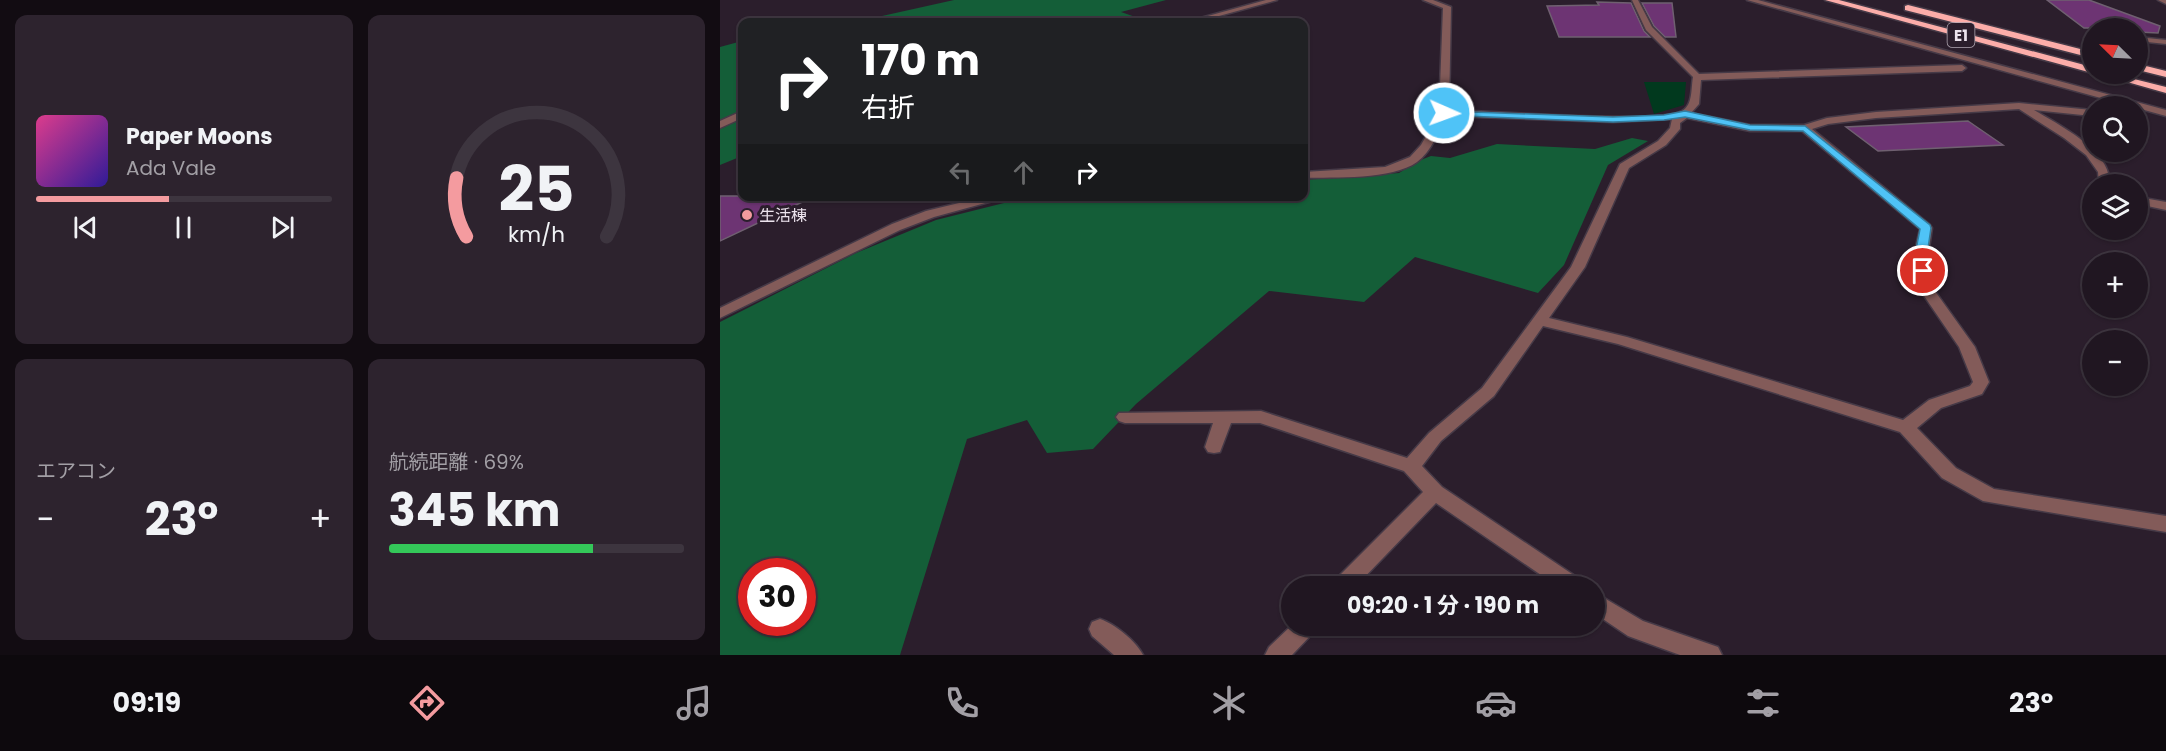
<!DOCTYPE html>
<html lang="ja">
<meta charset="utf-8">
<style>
:root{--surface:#201621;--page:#2d232e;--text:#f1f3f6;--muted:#a29fa5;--line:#3d353f;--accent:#f49b9f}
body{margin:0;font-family:Poppins,"Noto Sans JP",sans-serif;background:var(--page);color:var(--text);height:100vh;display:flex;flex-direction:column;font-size:22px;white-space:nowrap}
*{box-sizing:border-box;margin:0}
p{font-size:20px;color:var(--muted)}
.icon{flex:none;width:33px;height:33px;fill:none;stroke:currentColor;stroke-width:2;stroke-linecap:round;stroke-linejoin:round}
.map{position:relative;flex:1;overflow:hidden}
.drawer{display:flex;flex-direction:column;gap:15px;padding:15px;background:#120c12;width:720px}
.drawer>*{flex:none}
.top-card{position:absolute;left:18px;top:18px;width:570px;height:183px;border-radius:12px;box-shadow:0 2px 4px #0004,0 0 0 2px var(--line);background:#202124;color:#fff;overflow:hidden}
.needle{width:39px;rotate:294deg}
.controls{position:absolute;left:1362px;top:18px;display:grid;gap:12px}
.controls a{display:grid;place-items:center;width:66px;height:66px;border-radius:50%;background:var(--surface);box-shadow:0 2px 4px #0004,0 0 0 2px var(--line);font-size:30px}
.speed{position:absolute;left:18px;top:558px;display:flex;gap:12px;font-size:30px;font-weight:700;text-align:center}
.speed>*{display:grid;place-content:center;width:78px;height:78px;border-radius:50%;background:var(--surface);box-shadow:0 2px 4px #0004,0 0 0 2px var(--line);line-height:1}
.speed .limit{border:9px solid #d22;background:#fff;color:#111}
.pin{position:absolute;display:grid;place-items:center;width:51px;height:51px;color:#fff;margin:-26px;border:3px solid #fff;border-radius:50%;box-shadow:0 2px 6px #0007}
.me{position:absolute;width:66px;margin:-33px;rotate:92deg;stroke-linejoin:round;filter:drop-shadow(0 0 4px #0008)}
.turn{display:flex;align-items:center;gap:21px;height:126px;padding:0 24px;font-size:27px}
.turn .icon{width:78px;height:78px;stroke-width:2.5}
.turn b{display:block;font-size:42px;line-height:51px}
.lanes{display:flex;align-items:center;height:57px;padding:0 24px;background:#0003;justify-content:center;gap:30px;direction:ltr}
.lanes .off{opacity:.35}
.big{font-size:45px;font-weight:700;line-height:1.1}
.drawer .card{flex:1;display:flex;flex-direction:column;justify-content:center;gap:9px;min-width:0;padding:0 21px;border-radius:12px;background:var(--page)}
.drawer .dial{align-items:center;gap:0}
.dial svg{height:156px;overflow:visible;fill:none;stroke:var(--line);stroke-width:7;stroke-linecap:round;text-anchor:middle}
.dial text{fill:var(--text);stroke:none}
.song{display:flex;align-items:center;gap:18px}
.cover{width:72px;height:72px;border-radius:9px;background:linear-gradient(135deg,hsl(330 70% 55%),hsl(250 70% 35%))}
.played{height:6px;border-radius:3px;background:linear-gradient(90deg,var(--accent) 45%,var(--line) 45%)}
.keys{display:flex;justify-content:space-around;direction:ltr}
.heat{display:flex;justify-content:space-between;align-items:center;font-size:33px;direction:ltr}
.charge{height:9px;border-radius:4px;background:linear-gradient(90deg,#34c759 69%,var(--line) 0)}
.drawer .tiles{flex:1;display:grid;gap:15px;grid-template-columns:repeat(2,1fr)}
.trip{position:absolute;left:561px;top:576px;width:324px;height:60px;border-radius:30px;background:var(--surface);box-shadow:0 2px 4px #0004,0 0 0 2px var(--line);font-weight:700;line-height:60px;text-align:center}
.dock{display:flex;height:96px;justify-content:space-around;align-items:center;background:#0d090d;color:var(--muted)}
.dock .icon{width:42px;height:42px}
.dock .selected{color:var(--accent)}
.dock b{font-size:27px;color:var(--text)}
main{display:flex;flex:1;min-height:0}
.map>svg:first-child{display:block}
.green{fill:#01391e}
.forest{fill:#145e38;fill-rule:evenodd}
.building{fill:#6d3473;stroke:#6f6070;stroke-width:1.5}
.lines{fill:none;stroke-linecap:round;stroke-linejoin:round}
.minor-casing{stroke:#463a47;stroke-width:3}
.highway-casing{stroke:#463a47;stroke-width:3}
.minor{fill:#835b59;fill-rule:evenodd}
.highway{fill:#fcada9;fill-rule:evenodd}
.route{fill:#4fc3f7;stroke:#337fa1;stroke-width:1.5}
.poi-dot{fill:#f49b9f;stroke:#2b1e2c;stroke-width:2}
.labels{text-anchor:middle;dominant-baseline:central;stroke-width:6;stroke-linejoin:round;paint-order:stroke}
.shield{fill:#2b1e2c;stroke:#b2a8b3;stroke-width:1.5}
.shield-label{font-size:15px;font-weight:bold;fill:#ece3ed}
.poi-label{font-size:16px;fill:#ece3ed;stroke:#2b1e2c;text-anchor:start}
</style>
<main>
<section class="drawer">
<div class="tiles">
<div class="card">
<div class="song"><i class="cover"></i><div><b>Paper Moons</b><p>Ada Vale</p></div></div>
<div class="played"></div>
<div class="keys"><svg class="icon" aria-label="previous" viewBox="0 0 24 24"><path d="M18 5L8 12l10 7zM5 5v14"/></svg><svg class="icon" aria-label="pause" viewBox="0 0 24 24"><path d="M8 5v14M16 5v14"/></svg><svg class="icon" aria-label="next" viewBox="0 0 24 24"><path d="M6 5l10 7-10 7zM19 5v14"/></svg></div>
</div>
<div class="card dial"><svg viewBox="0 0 100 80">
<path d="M14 69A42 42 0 1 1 86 69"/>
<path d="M14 69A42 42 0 0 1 9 39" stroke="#f49b9f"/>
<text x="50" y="56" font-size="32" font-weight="700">25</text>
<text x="50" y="72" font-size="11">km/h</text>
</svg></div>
<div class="card"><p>エアコン</p>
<div class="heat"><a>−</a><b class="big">23°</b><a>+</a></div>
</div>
<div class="card"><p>航続距離 · 69%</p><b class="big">345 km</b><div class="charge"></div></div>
</div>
</section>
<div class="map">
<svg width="1446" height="655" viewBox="0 0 1446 655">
<rect width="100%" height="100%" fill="#2b1e2c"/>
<path class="green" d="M 924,82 L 966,82 L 964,105 L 934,114 Z"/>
<path class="forest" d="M 234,0 L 446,0 L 401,12 L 430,22 L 135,22 Z
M 22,41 L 22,156 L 0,165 L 0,47 Z
M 912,138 L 928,141 L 888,165 L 844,265 L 818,293 L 695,257 L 644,302 L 549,291 L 416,404 L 373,449 L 327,453 L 307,420 L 247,439 L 180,655 L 0,655 L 0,322 L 136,253 L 216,220 L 304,198 L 584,196 L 584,180 L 679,173 L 698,161 L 711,156 L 730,158 L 777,144 L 875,149 ZM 32,572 L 82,572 L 82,622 L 32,622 Z"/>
<path class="building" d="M 1327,0 L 1369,0 L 1440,26 L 1438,33 L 1418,32 L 1418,28 L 1364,28 Z
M 877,2 L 911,3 L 924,31 L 930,37 L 839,37 L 827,6 L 879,5 Z
M 922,3 L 952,3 L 956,37 L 945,37 L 934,26 Z
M 1248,121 L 1283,145 L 1158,151 L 1126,127 Z
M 0,196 L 95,196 L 0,241 Z"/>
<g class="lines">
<defs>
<path id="minor" d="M 546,0 L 557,0 L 477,22 L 466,22 Z
M 703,0 L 713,0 L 731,7 L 729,110 C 764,111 942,124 962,111 C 973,105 971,88 973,77 L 926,30 L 912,0 L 918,0 L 932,27 L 979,74 L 1242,65 L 1246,68 L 1242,71 L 981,80 L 979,104 L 971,113 L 1030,125 L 1084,125 L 1107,118 L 1156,112 L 1299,103 L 1372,110 L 1372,116 L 1314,110 C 1339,125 1393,152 1389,184 L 1379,184 L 1378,172 L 1366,155 L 1344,138 L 1299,109 L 1156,118 L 1108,124 L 1092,129 L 1210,225 L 1212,228 L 1208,255 L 1212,287 L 1255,347 L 1269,382 L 1262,394 L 1221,408 L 1197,428 L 1236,468 L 1274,489 L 1446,516 L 1446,532 L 1263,501 L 1222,478 L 1180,432 L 898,344 L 823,326 L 774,396 L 721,441 L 702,466 L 722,487 L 861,580 L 863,586 L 837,586 L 716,503 L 636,586 L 613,586 L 615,580 L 703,492 L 684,471 L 540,423 L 511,423 L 500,452 L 494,453 L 488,452 L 485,447 L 493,423 L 405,423 L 399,421 L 396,417 L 399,413 L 541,411 L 687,458 L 709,433 L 762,388 L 851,267 L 900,164 L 938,141 L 950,128 L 952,119 L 893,122 L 727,116 C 719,131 711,152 697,162 C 672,180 614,177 584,178 L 584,172 L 665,167 L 690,157 L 701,145 L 719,113 L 723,8 ZM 967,118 L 1030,131 L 1082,131 L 1200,229 L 1194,255 L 1198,287 L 1239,347 L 1253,382 L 1250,386 L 1209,400 L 1183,420 L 907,337 L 829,318 L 865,267 L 909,168 L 946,145 L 960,129 L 960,123 Z
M 1027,0 L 1038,0 L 1446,110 L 1446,116 Z
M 1438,0 L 1446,0 L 1446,4 Z
M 1418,37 L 1446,40 L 1446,44 L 1418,41 Z
M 22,111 L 22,118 L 0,128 L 0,121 Z
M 268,196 L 291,196 L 214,217 L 180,230 L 0,318 L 0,308 L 172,224 L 206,211 Z
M 1418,197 L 1446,202 L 1446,210 L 1418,204 Z
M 874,592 L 923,621 L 998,647 L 1002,655 L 960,655 L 908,636 L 874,613 Z
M 380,619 C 395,624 416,641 423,655 L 394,655 L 372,636 L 369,629 L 372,622 Z
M 572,625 L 596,626 L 593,633 L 572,655 L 545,655 L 549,647 Z"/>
<path id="highway" d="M 1105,0 L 1119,0 L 1372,67 L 1372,73 Z
M 1188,5 L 1372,52 L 1372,58 L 1185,10 L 1185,6 Z
M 1418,64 L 1446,71 L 1446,77 L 1418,70 Z
M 1379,74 L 1394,74 L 1446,87 L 1446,93 Z"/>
</defs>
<use href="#minor" class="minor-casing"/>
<use href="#highway" class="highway-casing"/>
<use href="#minor" class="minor"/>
<use href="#highway" class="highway"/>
</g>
<path class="route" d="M 724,111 L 893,117 L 944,115 L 965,111 L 1030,125 L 1085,126 L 1210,225 L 1211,228 L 1207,255 L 1209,271 L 1203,275 L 1197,271 L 1195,255 L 1200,229 L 1083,131 L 1030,130 L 965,117 L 944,120 L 893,122 L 721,115 L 721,112 Z"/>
<circle class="poi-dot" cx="27" cy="215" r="6"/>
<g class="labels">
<rect class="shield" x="1227.5" y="23" width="27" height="24" rx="4.5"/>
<g class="shield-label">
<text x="1241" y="35">E1</text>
</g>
<g class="poi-label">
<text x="39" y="215">生活棟</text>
</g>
</g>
</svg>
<div class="controls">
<a><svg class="needle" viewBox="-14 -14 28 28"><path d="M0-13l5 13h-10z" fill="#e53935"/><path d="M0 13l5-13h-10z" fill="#a29fa5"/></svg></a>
<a><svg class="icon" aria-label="search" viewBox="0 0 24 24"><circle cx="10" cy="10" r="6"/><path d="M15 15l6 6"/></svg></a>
<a><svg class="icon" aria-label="layers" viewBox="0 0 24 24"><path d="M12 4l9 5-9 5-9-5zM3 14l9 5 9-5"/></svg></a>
<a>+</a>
<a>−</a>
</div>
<div class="speed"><div class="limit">30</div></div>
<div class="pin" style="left:1203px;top:271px;background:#d93025"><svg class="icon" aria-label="arrive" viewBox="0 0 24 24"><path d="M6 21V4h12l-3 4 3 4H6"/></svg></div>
<svg class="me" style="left:724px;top:113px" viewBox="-20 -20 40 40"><circle r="17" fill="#4fc3f7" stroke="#fff" stroke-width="3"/><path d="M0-11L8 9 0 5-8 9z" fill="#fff"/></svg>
<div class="trip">09:20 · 1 分 · 190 m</div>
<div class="top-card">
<div class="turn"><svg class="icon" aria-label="right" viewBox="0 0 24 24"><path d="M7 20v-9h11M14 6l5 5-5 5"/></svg><div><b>170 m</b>右折</div></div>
<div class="lanes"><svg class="icon off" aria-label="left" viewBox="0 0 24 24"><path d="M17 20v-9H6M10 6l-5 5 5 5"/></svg><svg class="icon off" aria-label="ahead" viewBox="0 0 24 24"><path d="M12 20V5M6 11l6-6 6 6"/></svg><svg class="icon" aria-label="right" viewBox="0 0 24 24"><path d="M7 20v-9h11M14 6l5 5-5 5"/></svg></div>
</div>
</div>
</main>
<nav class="dock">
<b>09:19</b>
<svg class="icon selected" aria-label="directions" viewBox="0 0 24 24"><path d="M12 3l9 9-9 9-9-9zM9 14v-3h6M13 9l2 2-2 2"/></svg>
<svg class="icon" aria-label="music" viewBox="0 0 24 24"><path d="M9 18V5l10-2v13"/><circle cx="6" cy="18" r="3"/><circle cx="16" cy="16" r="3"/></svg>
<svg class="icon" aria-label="phone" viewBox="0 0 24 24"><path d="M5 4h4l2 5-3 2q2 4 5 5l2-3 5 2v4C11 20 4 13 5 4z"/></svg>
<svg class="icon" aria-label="climate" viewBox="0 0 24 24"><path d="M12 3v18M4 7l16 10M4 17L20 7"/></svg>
<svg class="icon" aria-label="car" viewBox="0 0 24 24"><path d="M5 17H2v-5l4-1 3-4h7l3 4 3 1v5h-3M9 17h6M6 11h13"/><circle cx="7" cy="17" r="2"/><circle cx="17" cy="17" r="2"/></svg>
<svg class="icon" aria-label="filters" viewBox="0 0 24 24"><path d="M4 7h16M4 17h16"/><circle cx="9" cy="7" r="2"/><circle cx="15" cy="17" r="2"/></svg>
<b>23°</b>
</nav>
